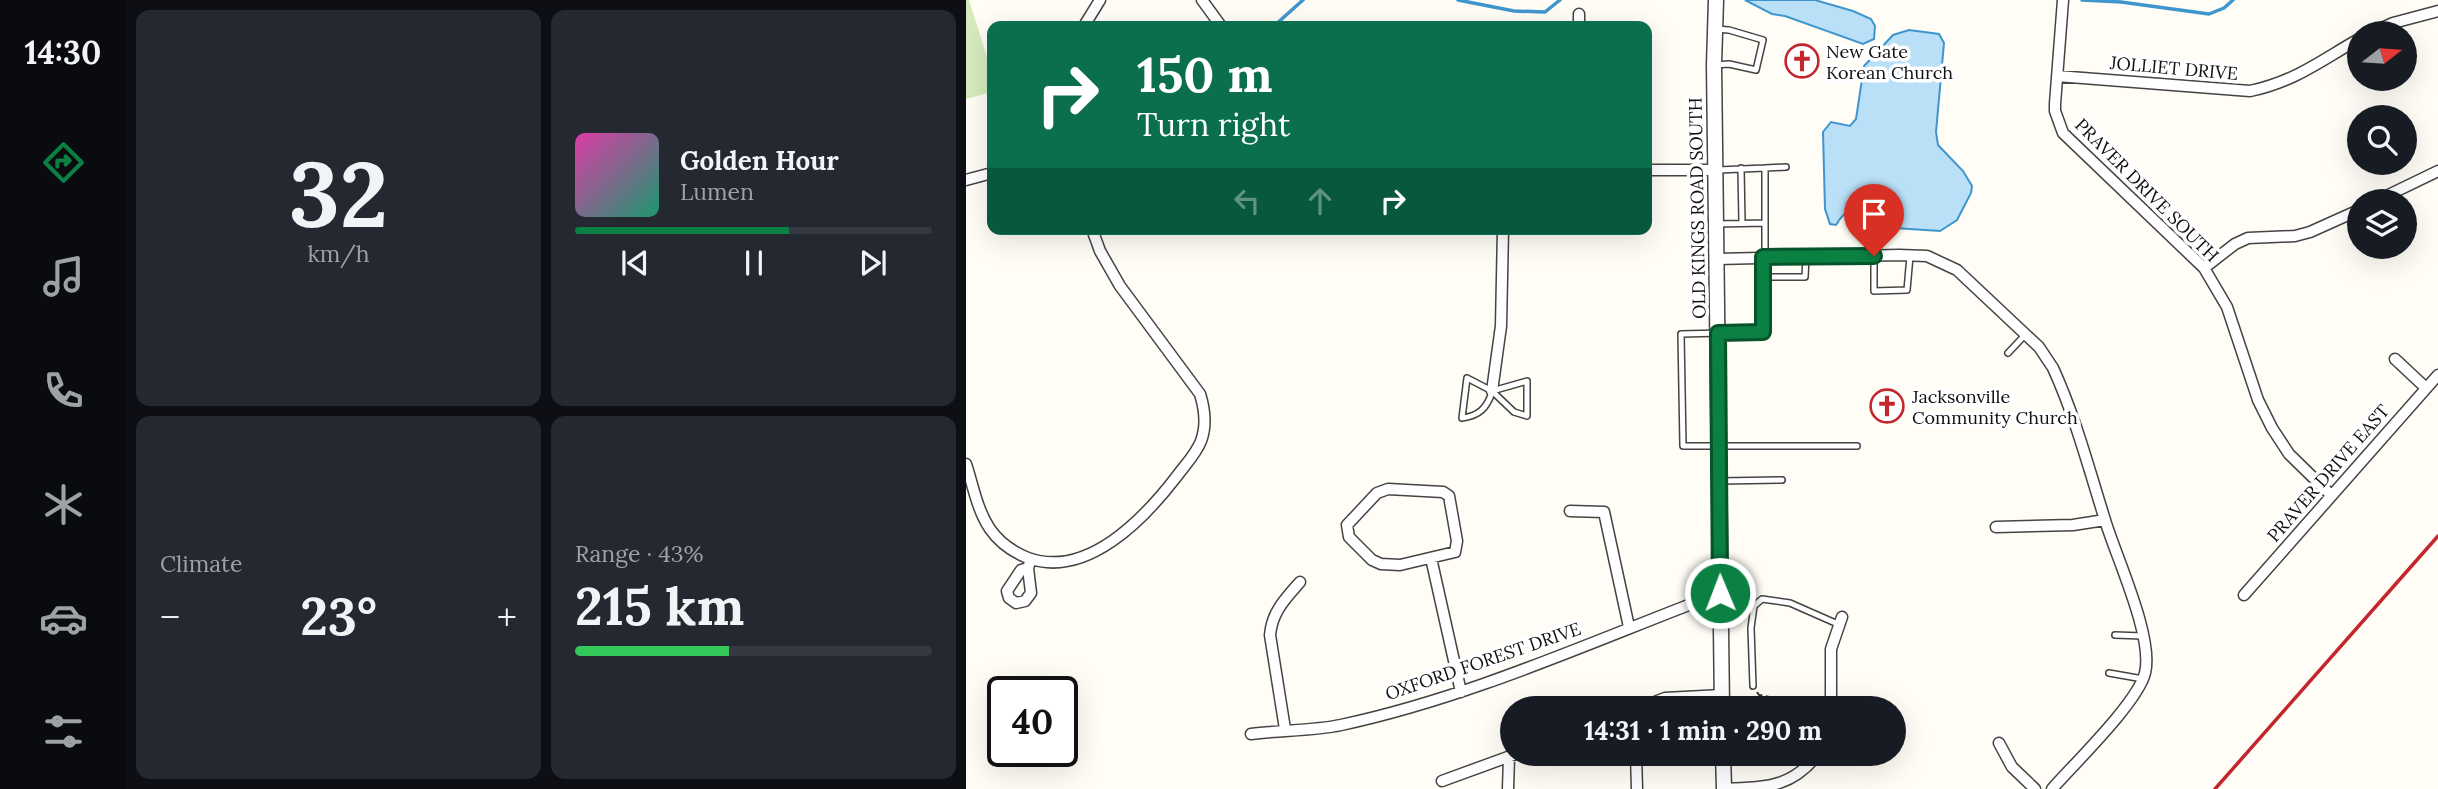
<!DOCTYPE html>
<meta charset="utf-8">
<style>
:root{--surface:#171b24;--page:#242831;--text:#f1f3f6;--muted:#9ea1a6;--line:#363941;--accent:#0b8043}
body{margin:0;font-family:Lora,serif;background:var(--page);color:var(--text);height:100vh;display:flex;flex-direction:column;font-size:26px;white-space:nowrap}
*{box-sizing:border-box;margin:0}
p{font-size:23px;color:var(--muted)}
.icon{flex:none;width:38px;height:38px;fill:none;stroke:currentColor;stroke-width:2;stroke-linecap:round;stroke-linejoin:round}
.map{position:relative;flex:1;overflow:hidden}
.details{display:flex;flex-direction:column;gap:10px;padding:10px;background:#0d0f14;width:840px}
.details>*{flex:none}
.hud{position:absolute;left:21px;top:21px;width:665px;height:214px;border-radius:14px;box-shadow:0 7px 28px #0002;background:#0b6e4f;color:#fff;overflow:hidden}
.needle{width:46px;rotate:73deg}
.controls{position:absolute;left:1381px;top:21px;display:grid;gap:14px}
.controls a{display:grid;place-items:center;width:70px;height:70px;border-radius:50%;background:var(--surface);box-shadow:0 7px 28px #0002;font-size:35px}
.speed{position:absolute;left:21px;top:676px;display:flex;gap:14px;font-size:35px;font-weight:700;text-align:center}
.speed>*{display:grid;place-content:center;width:91px;height:91px;border-radius:50%;background:var(--surface);box-shadow:0 7px 28px #0002;line-height:1}
.speed .limit{border:4px solid #111;border-radius:10px;background:#fff;color:#111}
.pin{position:absolute;display:grid;place-items:center;width:60px;height:60px;color:#fff;margin:-72px -30px;border-radius:50% 50% 50% 0;rotate:-45deg;box-shadow:0 0 7px #0007}
.pin .icon{rotate:45deg}
.me{position:absolute;width:77px;margin:-38px;rotate:359deg;stroke-linejoin:round;filter:drop-shadow(0 0 5px #0008)}
.turn{display:flex;align-items:center;gap:24px;height:147px;padding:0 35px;font-size:32px}
.turn .icon{width:91px;height:91px;stroke-width:2.5}
.turn b{display:block;font-size:49px;line-height:60px}
.lanes{display:flex;align-items:center;height:66px;padding:0 35px;background:#0003;justify-content:center;gap:35px;direction:ltr}
.lanes .off{opacity:.35}
.big{font-size:52px;font-weight:700;line-height:1.1}
.details .widget{flex:1;display:flex;flex-direction:column;justify-content:center;gap:10px;min-width:0;padding:0 24px;border-radius:14px;background:var(--page)}
.details .dial{align-items:center;gap:0}
.dial b{font-size:91px;line-height:1}
.song{display:flex;align-items:center;gap:21px}
.cover{width:84px;height:84px;border-radius:10px;background:linear-gradient(135deg,hsl(320 70% 55%),hsl(160 70% 35%))}
.played{height:7px;border-radius:4px;background:linear-gradient(90deg,var(--accent) 60%,var(--line) 60%)}
.keys{display:flex;justify-content:space-around;direction:ltr}
.heat{display:flex;justify-content:space-between;align-items:center;font-size:38px;direction:ltr}
.charge{height:10px;border-radius:5px;background:linear-gradient(90deg,#34c759 43%,var(--line) 0)}
.details .tiles{flex:1;display:grid;gap:10px;grid-template-columns:repeat(2,1fr)}
.trip{position:absolute;left:534px;top:696px;width:406px;height:70px;border-radius:35px;background:var(--surface);box-shadow:0 7px 28px #0002;font-weight:700;line-height:70px;text-align:center}
main{display:flex;flex:1;min-height:0}
.dock{display:flex;flex-direction:column;width:126px;justify-content:space-around;align-items:center;background:#090b0e;color:var(--muted)}
.dock .icon{width:49px;height:49px}
.dock .selected{color:var(--accent)}
.dock b{font-size:32px;color:var(--text)}
.map>svg:first-child{display:block}
.green{fill:#d5ebbd}
.water{fill:#b9e0f7;stroke:#3f96cf;stroke-width:2}
.lines{fill:none;stroke-linecap:round;stroke-linejoin:round}
.stream{stroke:#3f96cf;stroke-width:3.5}
.service-casing{stroke:#444;stroke-width:8}
.minor-casing{stroke:#444;stroke-width:13}
.tertiary-casing{stroke:#444;stroke-width:17}
.path{stroke:#333;stroke-width:2;stroke-dasharray:7 3.5;stroke-linecap:butt}
.service{stroke:#fff;stroke-width:5}
.minor{stroke:#fff;stroke-width:10}
.tertiary{stroke:#fff;stroke-width:14}
.rail{stroke:#c4262e;stroke-width:3.5}
.route-casing{stroke:#07532c;stroke-width:18}
.route{stroke:#0b8043;stroke-width:12}
.labels{text-anchor:middle;dominant-baseline:central;stroke-width:7;stroke-linejoin:round;paint-order:stroke}
.poi-label{font-size:18px;fill:#111;stroke:#fff;text-anchor:start}
.street-label{font-size:18px;fill:#111;stroke:#fff}
</style>
<main>
<nav class="dock">
<b>14:30</b>
<svg class="icon selected" aria-label="directions" viewBox="0 0 24 24"><path d="M12 3l9 9-9 9-9-9zM9 14v-3h6M13 9l2 2-2 2"/></svg>
<svg class="icon" aria-label="music" viewBox="0 0 24 24"><path d="M9 18V5l10-2v13"/><circle cx="6" cy="18" r="3"/><circle cx="16" cy="16" r="3"/></svg>
<svg class="icon" aria-label="phone" viewBox="0 0 24 24"><path d="M5 4h4l2 5-3 2q2 4 5 5l2-3 5 2v4C11 20 4 13 5 4z"/></svg>
<svg class="icon" aria-label="climate" viewBox="0 0 24 24"><path d="M12 3v18M4 7l16 10M4 17L20 7"/></svg>
<svg class="icon" aria-label="car" viewBox="0 0 24 24"><path d="M5 17H2v-5l4-1 3-4h7l3 4 3 1v5h-3M9 17h6M6 11h13"/><circle cx="7" cy="17" r="2"/><circle cx="17" cy="17" r="2"/></svg>
<svg class="icon" aria-label="filters" viewBox="0 0 24 24"><path d="M4 7h16M4 17h16"/><circle cx="9" cy="7" r="2"/><circle cx="15" cy="17" r="2"/></svg>
</nav>
<section class="details">
<div class="tiles">
<div class="widget dial"><b>32</b><p>km/h</p></div>
<div class="widget">
<div class="song"><i class="cover"></i><div><b>Golden Hour</b><p>Lumen</p></div></div>
<div class="played"></div>
<div class="keys"><svg class="icon" aria-label="previous" viewBox="0 0 24 24"><path d="M18 5L8 12l10 7zM5 5v14"/></svg><svg class="icon" aria-label="pause" viewBox="0 0 24 24"><path d="M8 5v14M16 5v14"/></svg><svg class="icon" aria-label="next" viewBox="0 0 24 24"><path d="M6 5l10 7-10 7zM19 5v14"/></svg></div>
</div>
<div class="widget"><p>Climate</p>
<div class="heat"><a>−</a><b class="big">23°</b><a>+</a></div>
</div>
<div class="widget"><p>Range · 43%</p><b class="big">215 km</b><div class="charge"></div></div>
</div>
</section>
<div class="map">
<svg width="1472" height="789" viewBox="0 0 1472 789">
<rect width="100%" height="100%" fill="#fffdf5"/>
<path class="green" d="M 0,0 L 3,0 L 26,73 L 26,92 L 0,99 Z"/>
<path class="water" d="M 779,0 L 849,0 L 887,11 L 905,19 L 909,26 L 908,39 L 897,44 L 819,16 L 806,14 Z
M 943,30 L 973,34 L 978,43 L 970,132 L 972,145 L 997,171 L 1006,186 L 1005,193 L 991,220 L 974,231 L 913,227 C 906,223 905,218 900,214 C 886,205 877,213 870,225 L 864,224 L 859,209 L 857,132 L 865,122 L 884,126 L 890,119 L 898,66 L 927,35 Z"/>
<g class="lines">
<path class="stream" d="M 492,0 L 548,11 L 579,12 L 594,0
M 1116,0 L 1155,2 L 1243,14 L 1258,8 L 1267,0
M 308,26 L 337,0"/>
<defs>
<path id="service" d="M 748,65 L 763,64 L 790,70 L 797,40 L 763,30 L 749,29
M 775,168 L 776,223
M 799,168 L 820,167
M 752,170 L 799,168 L 799,223
M 750,224 L 799,223 L 799,257
M 908,255 L 908,291 L 941,290 L 944,256
M 797,257 L 797,332 L 715,334 L 717,446 L 891,446
M 797,277 L 839,277 L 840,257
M 1042,353 L 1060,334
M 526,392 C 521,408 513,416 496,418 L 501,378 L 526,391 L 548,412 L 561,416 L 561,381 L 526,391
M 754,481 L 816,480
M 1149,635 L 1177,636
M 1143,673 L 1177,679
M 787,686 L 785,628 L 788,606 L 796,599 L 824,603 L 874,625"/>
<path id="minor" d="M 236,0 L 255,26
M 1097,0 L 1089,104 L 1089,111 L 1097,133 L 1238,268 L 1261,307 L 1292,400 L 1306,428 L 1323,454 L 1365,495
M 613,14 L 613,26
M 118,26 L 134,0
M 1405,33 L 1427,23 L 1472,11
M 1091,76 L 1284,91 C 1330,81 1354,61 1393,39
M 681,170 L 749,170
M 0,180 L 26,173
M 1410,201 L 1472,171
M 751,259 L 933,255 L 961,256 L 991,270 L 1073,347 L 1087,368 C 1109,416 1123,469 1139,520 C 1150,557 1188,637 1179,673 C 1172,702 1108,764 1086,789
M 1238,268 L 1269,244 L 1282,238 L 1329,236 L 1344,232 L 1393,210
M 1429,359 L 1460,388
M 526,391 L 535,326 L 537,229
M 0,464 C 7,485 11,510 24,529 C 33,542 47,552 62,558 C 121,579 178,519 211,476 C 219,465 230,454 235,441 C 241,425 239,410 234,394 L 154,286 L 134,251 L 126,229
M 422,489 L 477,492 L 483,496 L 491,541 L 489,552 L 434,565 L 415,564 L 406,560 L 383,537 L 381,525 L 411,493 Z
M 604,511 L 638,512 L 663,627
M 1030,527 L 1107,525 L 1139,520
M 465,558 L 495,692
M 62,568 L 65,593 L 59,601 L 50,603 L 43,598 L 41,591 L 55,570 L 62,568 L 65,559
M 1278,595 L 1472,375
M 671,709 L 699,698 L 756,695
M 865,709 L 865,649 L 876,617
M 319,729 L 304,635 C 306,612 319,599 334,582
M 285,734 C 315,730 346,731 375,725 C 506,697 629,640 754,593
M 1033,743 L 1046,767 L 1069,789
M 670,754 L 671,789
M 476,781 L 550,754
M 542,789 L 543,757
M 758,789 C 798,787 825,789 852,754"/>
<path id="tertiary" d="M 750,0 L 748,65 L 756,709
M 757,754 L 758,789"/>
</defs>
<use href="#service" class="service-casing"/>
<use href="#minor" class="minor-casing"/>
<use href="#tertiary" class="tertiary-casing"/>
<path class="path" d="M 791,692 L 793,695 C 813,698 832,704 852,708"/>
<use href="#service" class="service"/>
<use href="#minor" class="minor"/>
<use href="#tertiary" class="tertiary"/>
<path class="rail" d="M 1249,789 L 1472,536"/>
</g>
<g class="lines">
<defs>
<path id="route" d="M 754,593 L 752,333 L 797,332 L 797,257 L 908,256"/>
</defs>
<use href="#route" class="route-casing"/>
<use href="#route" class="route"/>
</g>
<defs>
<symbol id="church-ring" viewBox="-11 -11 22 22"><circle r="9.5" fill="#fff" stroke="#c4262e" stroke-width="1.5"/><path d="M-1.2-6h2.4v3.5h3.3v2.4h-3.3V6h-2.4V-.1h-3.3v-2.4h3.3Z" fill="#c4262e"/></symbol>
</defs>
<g fill-rule="evenodd">
<use href="#church-ring" x="817" y="42" width="38" height="38"/>
<use href="#church-ring" x="902" y="387" width="38" height="38"/>
</g>
<g class="labels">
<g class="poi-label">
<text x="860" y="51">New Gate<tspan x="860" dy="21">Korean Church</tspan></text>
<text x="946" y="396">Jacksonville<tspan x="946" dy="21">Community Church</tspan></text>
</g>
<g class="street-label">
<text transform="translate(1208 68) rotate(5)">JOLLIET DRIVE</text>
<text transform="translate(1181 190) rotate(45)">PRAVER DRIVE SOUTH</text>
<text transform="translate(731 208) rotate(-91)">OLD KINGS ROAD SOUTH</text>
<text transform="translate(1362 473) rotate(-49)">PRAVER DRIVE EAST</text>
<text transform="translate(517 661) rotate(-19)">OXFORD FOREST DRIVE</text>
</g>
</g>
</svg>
<div class="controls">
<a><svg class="needle" viewBox="-14 -14 28 28"><path d="M0-13l5 13h-10z" fill="#e53935"/><path d="M0 13l5-13h-10z" fill="#9ea1a6"/></svg></a>
<a><svg class="icon" aria-label="search" viewBox="0 0 24 24"><circle cx="10" cy="10" r="6"/><path d="M15 15l6 6"/></svg></a>
<a><svg class="icon" aria-label="layers" viewBox="0 0 24 24"><path d="M12 4l9 5-9 5-9-5zM3 14l9 5 9-5"/></svg></a>
</div>
<div class="speed"><div class="limit">40</div></div>
<div class="pin" style="left:908px;top:256px;background:#d93025"><svg class="icon" aria-label="arrive" viewBox="0 0 24 24"><path d="M6 21V4h12l-3 4 3 4H6"/></svg></div>
<svg class="me" style="left:754px;top:593px" viewBox="-20 -20 40 40"><circle r="17" fill="#0b8043" stroke="#fff" stroke-width="3"/><path d="M0-11L8 9 0 5-8 9z" fill="#fff"/></svg>
<div class="trip">14:31 · 1 min · 290 m</div>
<div class="hud">
<div class="turn"><svg class="icon" aria-label="right" viewBox="0 0 24 24"><path d="M7 20v-9h11M14 6l5 5-5 5"/></svg><div><b>150 m</b>Turn right</div></div>
<div class="lanes"><svg class="icon off" aria-label="left" viewBox="0 0 24 24"><path d="M17 20v-9H6M10 6l-5 5 5 5"/></svg><svg class="icon off" aria-label="ahead" viewBox="0 0 24 24"><path d="M12 20V5M6 11l6-6 6 6"/></svg><svg class="icon" aria-label="right" viewBox="0 0 24 24"><path d="M7 20v-9h11M14 6l5 5-5 5"/></svg></div>
</div>
</div>
</main>
